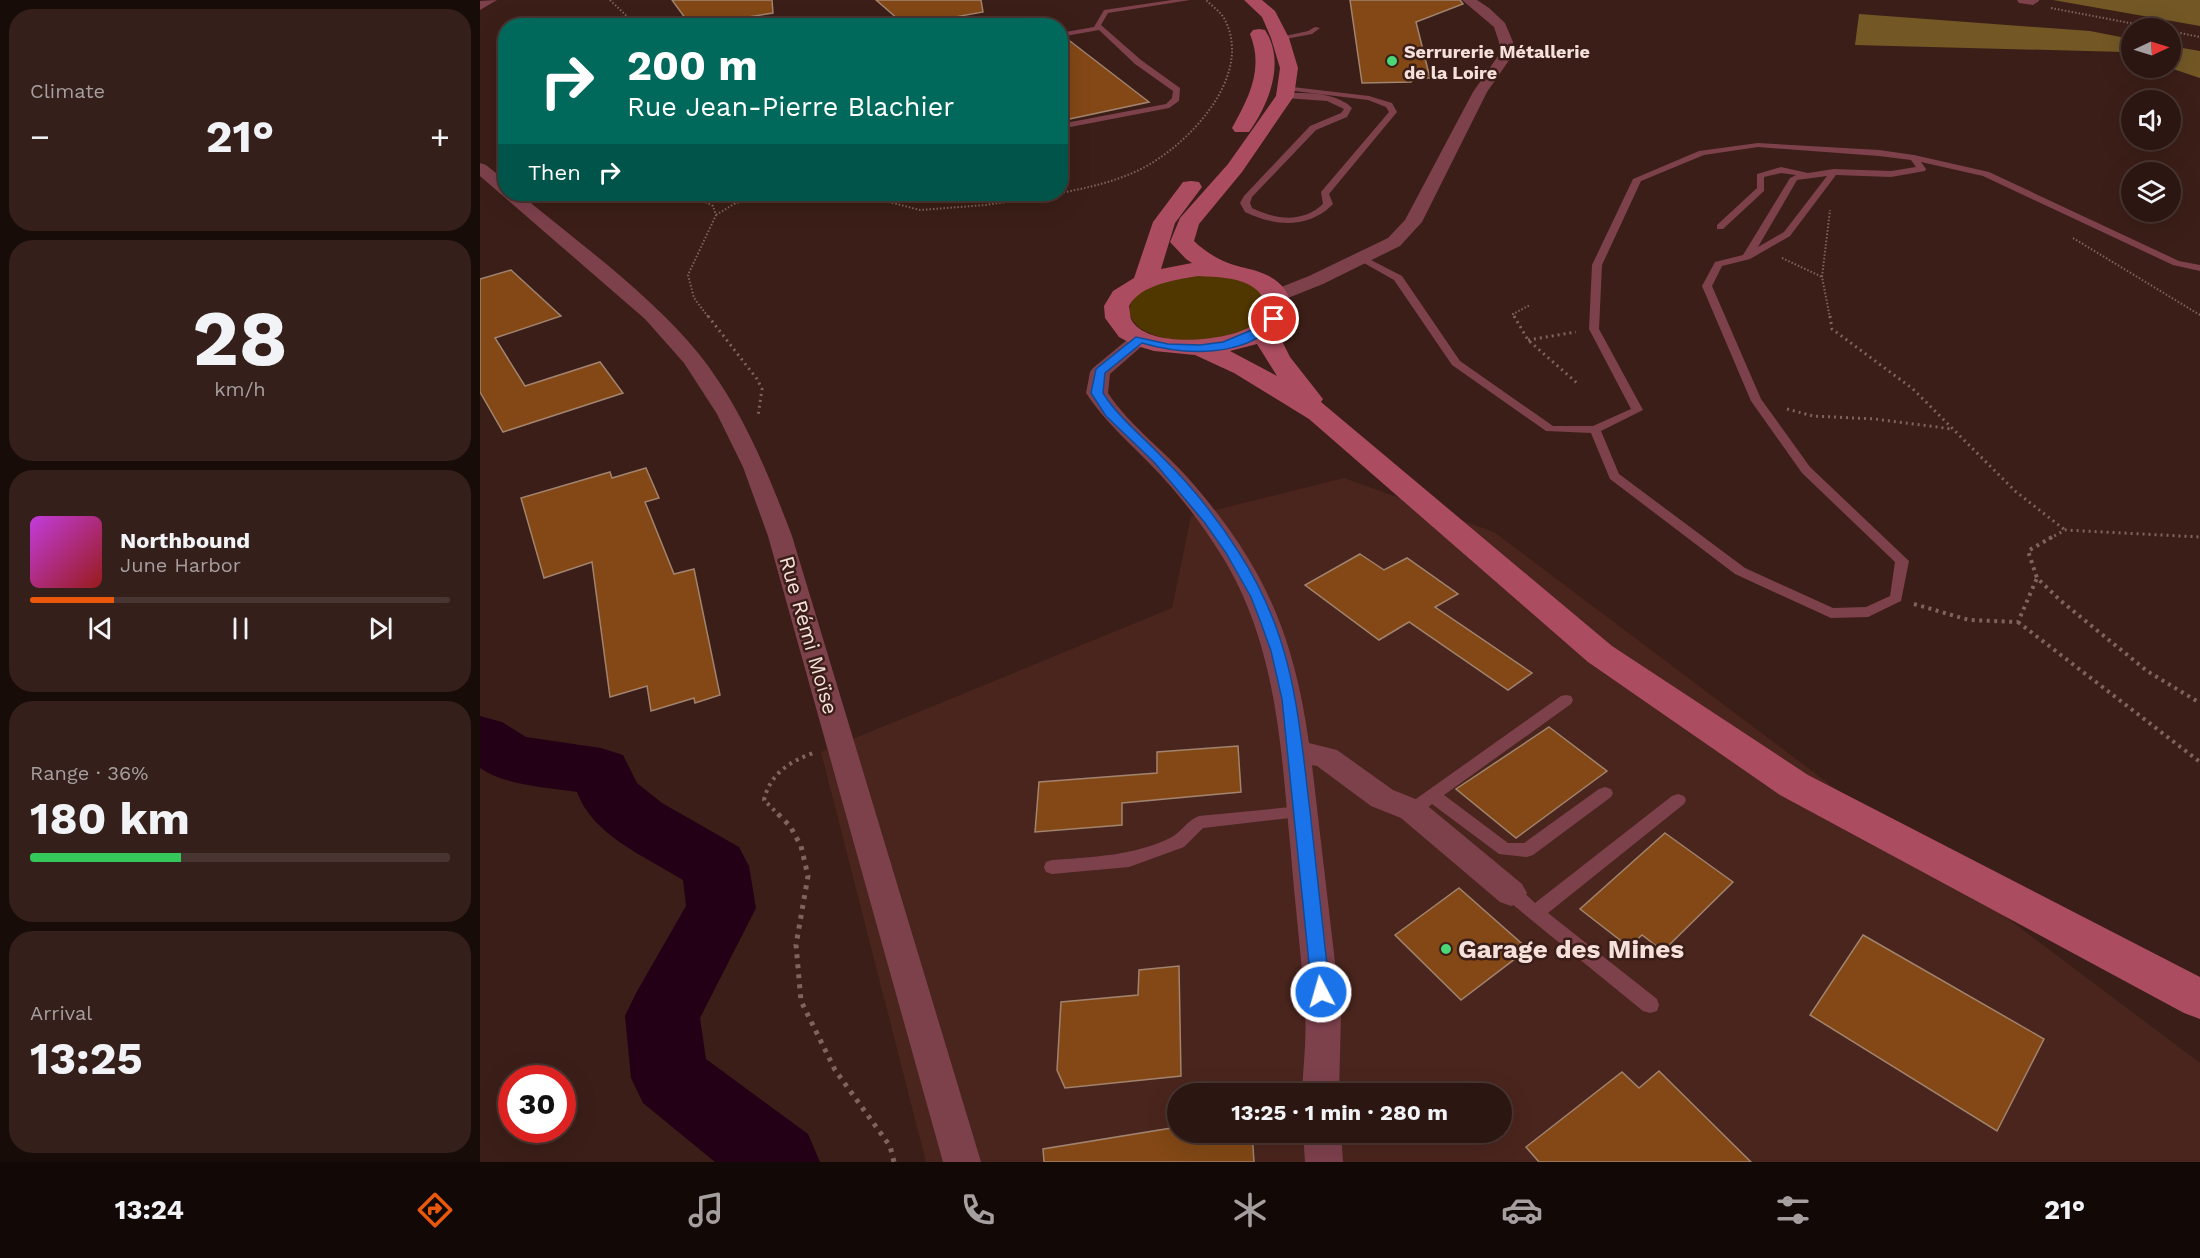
<!DOCTYPE html>
<meta charset="utf-8">
<style>
:root{--surface:#2c1611;--page:#341f1a;--text:#f1f3f6;--muted:#a69f9f;--line:#483531;--accent:#ea580c}
body{margin:0;font-family:"Work Sans",sans-serif;background:var(--page);color:var(--text);height:100vh;display:flex;flex-direction:column;font-size:22px;white-space:nowrap}
*{box-sizing:border-box;margin:0}
p{font-size:20px;color:var(--muted)}
.icon{flex:none;width:33px;height:33px;fill:none;stroke:currentColor;stroke-width:2;stroke-linecap:round;stroke-linejoin:round}
.map{position:relative;flex:1;overflow:hidden}
.side{display:flex;flex-direction:column;gap:9px;padding:9px;background:#180c09;width:480px}
.side>*{flex:none}
.hud{position:absolute;left:18px;top:18px;width:570px;height:183px;border-radius:24px;box-shadow:0 6px 24px #0002,0 0 0 2px var(--line);background:#00695c;color:#fff;overflow:hidden}
.needle{width:39px;rotate:86deg}
.tools{position:absolute;left:1641px;top:18px;display:grid;gap:12px}
.tools a{display:grid;place-items:center;width:60px;height:60px;border-radius:50%;background:var(--surface);box-shadow:0 6px 24px #0002,0 0 0 2px var(--line);font-size:30px}
.speed{position:absolute;left:18px;top:1065px;display:flex;gap:12px;font-size:30px;font-weight:700;text-align:center}
.speed>*{display:grid;place-content:center;width:78px;height:78px;border-radius:50%;background:var(--surface);box-shadow:0 6px 24px #0002,0 0 0 2px var(--line);line-height:1}
.speed .limit{border:9px solid #d22;background:#fff;color:#111}
.pin{position:absolute;display:grid;place-items:center;width:51px;height:51px;color:#fff;margin:-26px;border:3px solid #fff;border-radius:50%;box-shadow:0 2px 6px #0007}
.me{position:absolute;width:66px;margin:-33px;rotate:354deg;stroke-linejoin:round;filter:drop-shadow(0 0 4px #0008)}
.turn{display:flex;align-items:center;gap:21px;height:126px;padding:0 30px;font-size:27px}
.turn .icon{width:78px;height:78px;stroke-width:2.5}
.turn b{display:block;font-size:42px;line-height:51px}
.then{display:flex;align-items:center;height:57px;padding:0 30px;background:#0003;gap:12px;font-size:22px}
.big{font-size:45px;font-weight:700;line-height:1.1}
.side .widget{flex:1;display:flex;flex-direction:column;justify-content:center;gap:9px;min-width:0;padding:0 21px;border-radius:24px;background:var(--page)}
.side .dial{align-items:center;gap:0}
.dial b{font-size:78px;line-height:1}
.song{display:flex;align-items:center;gap:18px}
.cover{width:72px;height:72px;border-radius:9px;background:linear-gradient(135deg,hsl(290 70% 55%),hsl(0 70% 35%))}
.played{height:6px;border-radius:3px;background:linear-gradient(90deg,var(--accent) 20%,var(--line) 20%)}
.keys{display:flex;justify-content:space-around;direction:ltr}
.heat{display:flex;justify-content:space-between;align-items:center;font-size:33px;direction:ltr}
.charge{height:9px;border-radius:4px;background:linear-gradient(90deg,#34c759 36%,var(--line) 0)}
.trip{position:absolute;left:687px;top:1083px;width:345px;height:60px;border-radius:30px;background:var(--surface);box-shadow:0 6px 24px #0002,0 0 0 2px var(--line);font-weight:700;line-height:60px;text-align:center}
.menu{display:flex;height:96px;justify-content:space-around;align-items:center;background:#120907;color:var(--muted)}
.menu .icon{width:42px;height:42px}
.menu .active{color:var(--accent)}
.menu b{font-size:27px;color:var(--text)}
main{display:flex;flex:1;min-height:0}
.map>svg:first-child{display:block}
.built{fill:#4a251d;fill-rule:evenodd}
.green{fill:#503700}
.forest{fill:#735826}
.lines{fill:none;stroke-linecap:round;stroke-linejoin:round}
.river{fill:#230016;fill-rule:evenodd}
.building{fill:#834815;stroke:#a1836e;stroke-width:1.5}
.path-far3{stroke:#7e645d;stroke-width:2;stroke-dasharray:1.5 2;stroke-linecap:butt}
.path-far2{stroke:#7e645d;stroke-width:3;stroke-dasharray:2 4;stroke-linecap:butt}
.path-far1{stroke:#7e645d;stroke-width:4;stroke-dasharray:3 4.5;stroke-linecap:butt}
.path{stroke:#7e645d;stroke-width:5;stroke-dasharray:4 6;stroke-linecap:butt}
.lane{fill:#7d414c;fill-rule:evenodd}
.street{fill:#7d414c;fill-rule:evenodd}
.secondary{fill:#ac4c60;fill-rule:evenodd}
.route{fill:#1a73e8;stroke:#114b97;stroke-width:1.5}
.poi-dot{fill:#49d778;stroke:#3b1e17;stroke-width:2}
.labels{text-anchor:middle;dominant-baseline:central;stroke-width:5;stroke-linejoin:round;paint-order:stroke}
.far-poi-label{font-size:18px;font-weight:bold;fill:#f5e0db;stroke:#3b1e17;text-anchor:start}
.street-label{font-size:21px;fill:#f5e0db;stroke:#3b1e17}
.near-poi-label{font-size:26px;font-weight:bold;fill:#f5e0db;stroke:#3b1e17;text-anchor:start}
</style>
<main>
<section class="side">
<div class="widget"><p>Climate</p>
<div class="heat"><a>−</a><b class="big">21°</b><a>+</a></div>
</div>
<div class="widget dial"><b>28</b><p>km/h</p></div>
<div class="widget">
<div class="song"><i class="cover"></i><div><b>Northbound</b><p>June Harbor</p></div></div>
<div class="played"></div>
<div class="keys"><svg class="icon" aria-label="previous" viewBox="0 0 24 24"><path d="M18 5L8 12l10 7zM5 5v14"/></svg><svg class="icon" aria-label="pause" viewBox="0 0 24 24"><path d="M8 5v14M16 5v14"/></svg><svg class="icon" aria-label="next" viewBox="0 0 24 24"><path d="M6 5l10 7-10 7zM19 5v14"/></svg></div>
</div>
<div class="widget"><p>Range · 36%</p><b class="big">180 km</b><div class="charge"></div></div>
<div class="widget"><p>Arrival</p><b class="big">13:25</b></div>
</section>
<div class="map">
<svg width="1720" height="1162" viewBox="0 0 1720 1162">
<rect width="100%" height="100%" fill="#3b1e17"/>
<path class="built" d="M 864,478 L 1014,532 L 1720,1063 L 1720,1162 L 446,1162 L 341,752 L 692,608 L 711,516 ZM 698,1094 L 1022,1094 L 1022,1132 L 698,1132 Z"/>
<path class="green" d="M 739,275 L 774,285 L 788,304 C 778,346 694,349 663,330 C 655,325 648,317 650,308 C 656,276 715,276 739,275 Z"/>
<path class="forest" d="M 1573,0 L 1720,0 L 1720,26 Z
M 1379,14 L 1610,31 L 1651,39 L 1651,55 L 1644,52 L 1375,45 Z
M 1691,46 L 1720,51 L 1720,78 L 1690,68 Z"/>
<g class="lines">
<path class="river" d="M 0,716 L 22,722 L 46,737 L 121,748 L 143,755 L 157,783 L 182,803 L 259,847 L 269,866 L 276,908 L 220,1018 L 226,1059 L 328,1134 L 340,1162 L 235,1162 L 163,1103 L 151,1078 L 145,1016 L 156,993 L 206,906 L 203,880 C 166,857 112,835 97,792 C 65,787 27,786 0,768 Z"/>
</g>
<path class="building" d="M 192,0 L 292,0 L 293,13 L 211,26 Z
M 396,0 L 501,0 L 503,12 L 426,26 Z
M 870,0 L 980,0 L 983,4 L 936,22 L 950,78 L 935,78 L 931,82 L 882,83 Z
M 586,38 L 669,102 L 580,121 L 580,39 Z
M 31,270 L 81,316 L 15,338 L 45,386 L 120,362 L 143,393 L 23,432 L 0,392 L 0,279 Z
M 166,468 L 179,498 L 165,502 L 194,574 L 214,569 L 240,695 L 215,703 L 214,698 L 171,711 L 167,686 L 130,697 L 112,562 L 64,578 L 41,498 L 130,472 L 132,478 Z
M 880,554 L 904,570 L 927,558 L 978,594 L 955,607 L 1052,673 L 1028,690 L 929,622 L 899,640 L 825,585 Z
M 1069,727 L 1127,771 L 1036,838 L 976,789 Z
M 758,746 L 761,792 L 642,803 L 642,825 L 555,832 L 559,782 L 677,773 L 677,752 Z
M 1185,833 L 1253,882 L 1183,951 L 1162,935 L 1149,947 L 1100,909 Z
M 979,888 L 1048,949 L 981,1000 L 915,935 Z
M 1383,935 L 1564,1039 L 1517,1131 L 1330,1015 Z
M 699,966 L 701,1076 L 585,1088 L 577,1070 L 581,1002 L 658,995 L 659,970 Z
M 1179,1071 L 1271,1162 L 1059,1162 L 1046,1147 L 1142,1072 L 1159,1088 Z
M 698,1127 L 698,1132 L 772,1132 L 774,1162 L 564,1162 L 563,1149 Z"/>
<g class="lines">
<path class="path-far3" d="M 130,0 L 157,26
M 1571,8 L 1676,28
M 1690,31 L 1720,37
M 580,193 C 607,188 634,182 659,170 C 707,147 774,77 745,20 C 741,12 732,6 726,0
M 210,194 L 233,206 L 236,215 L 208,275 L 214,298 L 229,318
M 378,194 L 440,210 L 506,205 L 578,194
M 236,215 L 254,204 L 280,194
M 1593,238 L 1720,315
M 1302,258 L 1342,277
M 1035,318 L 1033,314 L 1050,305
M 1350,318 L 1342,277 L 1350,210"/>
<path class="path-far2" d="M 228,316 L 277,379 L 282,389 L 278,416
M 1034,316 L 1048,340 L 1097,383
M 1350,316 L 1352,329 L 1433,389 L 1535,491 L 1585,530
M 1048,340 L 1096,332
M 1307,409 L 1333,416 L 1395,419 L 1472,429
M 1569,539 L 1585,530 L 1720,537"/>
<path class="path-far1" d="M 1572,537 L 1548,551 L 1557,578 L 1581,601 L 1667,671 L 1720,703
M 1434,604 L 1489,620 L 1538,622 L 1557,578
M 1538,622 L 1720,762
M 300,816 L 284,800 C 290,774 309,762 333,753"/>
<path class="path" d="M 298,814 L 310,826 L 321,846 L 328,876 L 316,945 L 321,1001 L 355,1070 L 410,1146 L 414,1162"/>
<path class="lane" d="M 692,0 L 710,0 L 628,13 L 621,25 L 661,60 L 700,88 L 699,101 L 689,108 L 580,129 L 580,124 L 686,104 L 692,98 L 693,91 L 655,64 L 619,30 L 580,37 L 580,33 L 614,27 L 624,10 Z
M 835,27 L 840,28 L 832,34 L 800,40 L 796,38 L 828,31 Z
M 804,86 L 889,96 L 912,103 L 917,112 L 849,194 L 853,204 L 851,206 C 827,229 793,226 765,212 L 760,203 L 764,196 L 830,126 L 861,113 L 864,109 L 847,101 L 805,98 L 801,96 L 802,94 C 823,92 856,92 872,108 L 867,117 L 836,130 L 772,197 L 770,203 L 772,208 C 796,220 823,223 843,204 L 841,192 L 909,112 L 906,107 L 888,100 L 807,90 L 803,88 Z
M 1278,143 L 1399,150 L 1434,155 L 1509,172 L 1699,261 L 1720,265 L 1720,271 L 1693,265 L 1503,176 L 1441,162 L 1446,169 L 1445,171 L 1411,177 L 1356,175 L 1310,236 L 1270,259 L 1242,266 L 1232,286 L 1281,399 L 1330,467 L 1429,561 L 1421,601 L 1388,617 L 1351,618 L 1255,574 L 1130,479 L 1111,433 L 1066,431 L 972,365 L 914,280 L 877,259 L 885,257 L 922,276 L 980,361 L 1073,426 L 1113,426 L 1151,409 L 1109,329 L 1112,265 L 1153,179 L 1219,151 ZM 1278,147 L 1399,156 L 1431,160 L 1436,167 L 1411,171 L 1354,169 L 1328,173 L 1301,167 L 1277,174 L 1277,188 L 1237,225 L 1237,229 L 1243,229 L 1284,191 L 1284,177 L 1301,173 L 1316,175 L 1310,178 L 1263,255 L 1235,262 L 1222,286 L 1271,401 L 1322,473 L 1415,562 L 1410,596 L 1386,607 L 1353,608 L 1265,568 L 1139,474 L 1121,431 L 1163,410 L 1119,329 L 1122,265 L 1161,181 L 1224,155 ZM 1347,176 L 1304,232 L 1278,247 L 1317,180 Z
M 1086,695 L 1091,696 L 1093,700 L 1091,704 L 964,795 L 1028,843 L 1044,843 L 1119,789 L 1125,787 L 1131,789 L 1133,793 L 1131,797 L 1053,855 L 1047,857 L 1019,854 L 952,804 C 944,810 937,818 926,814 L 924,810 L 926,806 L 1081,696 Z
M 1198,794 L 1204,796 L 1206,800 L 1204,804 L 1068,913 L 1177,999 L 1179,1005 L 1177,1011 L 1170,1013 L 1163,1011 L 1049,918 L 1025,898 L 1022,893 L 1025,888 C 1037,884 1046,895 1055,903 L 1192,796 Z
M 822,806 L 828,808 L 830,812 L 828,816 L 723,828 L 704,847 L 649,867 L 572,874 L 566,872 L 564,867 L 566,862 L 572,860 C 612,857 653,856 690,838 C 701,833 707,820 719,816 Z"/>
<path class="street" d="M 17,0 L 0,10 L 0,1 Z
M 982,0 L 997,0 L 1009,8 L 1025,23 L 1033,42 L 1032,56 L 1007,92 L 942,222 L 920,246 L 843,284 L 803,300 L 789,300 L 786,296 L 789,292 L 829,276 L 908,238 L 925,220 L 993,92 L 1018,56 L 1019,42 L 1014,27 Z
M 1537,0 L 1559,0 L 1559,1 L 1553,5 L 1539,3 Z
M 0,163 L 6,165 L 26,181 L 26,194 L 40,194 C 99,243 171,295 219,354 C 262,408 288,473 312,536 L 501,1162 L 463,1162 L 288,536 L 263,467 L 237,414 L 204,363 L 165,319 L 0,176 Z
M 660,333 L 667,335 L 670,339 L 630,374 L 628,393 C 651,428 688,453 715,486 C 785,568 814,636 829,743 L 857,750 L 913,790 L 943,802 L 1042,884 L 1047,893 L 1042,902 L 1031,906 L 1020,902 L 921,818 L 891,806 L 837,766 L 832,765 L 861,1014 L 859,1094 L 822,1094 C 823,1067 827,1039 825,1012 C 822,959 815,906 811,854 C 801,751 798,647 742,556 C 722,524 697,491 670,464 C 646,439 625,422 606,393 L 610,372 L 613,368 L 653,335 Z
M 823,1132 L 861,1132 L 863,1162 L 825,1162 Z"/>
<path class="secondary" d="M 764,0 L 782,0 L 795,11 L 809,38 L 818,68 L 814,96 L 762,172 L 719,224 L 714,241 C 724,251 740,261 754,265 C 763,268 773,269 782,273 C 811,284 819,308 797,331 L 810,357 L 843,399 L 841,402 L 1132,646 L 1328,775 L 1720,977 L 1720,1019 L 1704,1013 L 1300,795 L 1108,662 L 829,419 L 754,373 L 715,355 L 674,351 L 654,345 L 639,337 L 625,318 L 624,306 L 633,291 L 654,278 L 673,222 L 703,182 L 711,181 L 719,182 L 722,187 L 695,223 L 681,269 L 712,263 L 706,259 L 690,242 L 700,218 L 748,164 L 796,96 L 800,68 L 791,38 L 782,17 ZM 718,276 C 739,277 779,277 785,304 C 787,312 782,318 776,323 C 753,342 666,350 651,319 C 650,316 650,310 649,306 C 661,284 696,280 718,276 ZM 777,344 L 797,376 L 750,351 Z
M 779,29 L 785,30 C 806,62 789,104 769,132 L 755,132 L 752,128 C 769,97 784,69 770,34 L 773,30 Z"/>
</g>
<path class="route" d="M 794,316 L 800,319 C 768,358 706,356 662,343 L 625,373 L 623,393 C 639,418 661,435 681,456 C 710,484 737,518 758,551 C 814,637 818,713 830,811 C 837,871 843,932 850,992 L 848,998 L 841,1000 L 834,998 L 832,992 L 802,699 L 791,651 L 781,623 L 771,597 L 746,553 L 725,523 L 674,462 L 626,416 L 611,393 L 616,369 L 656,337 L 688,344 L 720,345 L 743,342 L 779,327 Z"/>
<g class="poi-dot">
<circle cx="912" cy="61" r="6"/>
<circle cx="966" cy="949" r="6"/>
</g>
<g class="labels">
<g class="far-poi-label">
<text x="924" y="51">Serrurerie Métallerie<tspan x="924" dy="21">de la Loire</tspan></text>
</g>
<g class="street-label">
<text transform="translate(329 635) rotate(74)">Rue Rémi Moïse</text>
</g>
<g class="near-poi-label">
<text x="978" y="949">Garage des Mines</text>
</g>
</g>
</svg>
<div class="tools">
<a><svg class="needle" viewBox="-14 -14 28 28"><path d="M0-13l5 13h-10z" fill="#e53935"/><path d="M0 13l5-13h-10z" fill="#a69f9f"/></svg></a>
<a><svg class="icon" aria-label="sound" viewBox="0 0 24 24"><path d="M4 9h4l5-4v14l-5-4H4zM17 9q2 3 0 6"/></svg></a>
<a><svg class="icon" aria-label="layers" viewBox="0 0 24 24"><path d="M12 4l9 5-9 5-9-5zM3 14l9 5 9-5"/></svg></a>
</div>
<div class="speed"><div class="limit">30</div></div>
<div class="pin" style="left:794px;top:319px;background:#d93025"><svg class="icon" aria-label="arrive" viewBox="0 0 24 24"><path d="M6 21V4h12l-3 4 3 4H6"/></svg></div>
<svg class="me" style="left:841px;top:992px" viewBox="-20 -20 40 40"><circle r="17" fill="#1a73e8" stroke="#fff" stroke-width="3"/><path d="M0-11L8 9 0 5-8 9z" fill="#fff"/></svg>
<div class="trip">13:25 · 1 min · 280 m</div>
<div class="hud">
<div class="turn"><svg class="icon" aria-label="right" viewBox="0 0 24 24"><path d="M7 20v-9h11M14 6l5 5-5 5"/></svg><div><b>200 m</b>Rue Jean-Pierre Blachier</div></div>
<div class="then">Then<svg class="icon" aria-label="right" viewBox="0 0 24 24"><path d="M7 20v-9h11M14 6l5 5-5 5"/></svg></div>
</div>
</div>
</main>
<nav class="menu">
<b>13:24</b>
<svg class="icon active" aria-label="directions" viewBox="0 0 24 24"><path d="M12 3l9 9-9 9-9-9zM9 14v-3h6M13 9l2 2-2 2"/></svg>
<svg class="icon" aria-label="music" viewBox="0 0 24 24"><path d="M9 18V5l10-2v13"/><circle cx="6" cy="18" r="3"/><circle cx="16" cy="16" r="3"/></svg>
<svg class="icon" aria-label="phone" viewBox="0 0 24 24"><path d="M5 4h4l2 5-3 2q2 4 5 5l2-3 5 2v4C11 20 4 13 5 4z"/></svg>
<svg class="icon" aria-label="climate" viewBox="0 0 24 24"><path d="M12 3v18M4 7l16 10M4 17L20 7"/></svg>
<svg class="icon" aria-label="car" viewBox="0 0 24 24"><path d="M5 17H2v-5l4-1 3-4h7l3 4 3 1v5h-3M9 17h6M6 11h13"/><circle cx="7" cy="17" r="2"/><circle cx="17" cy="17" r="2"/></svg>
<svg class="icon" aria-label="filters" viewBox="0 0 24 24"><path d="M4 7h16M4 17h16"/><circle cx="9" cy="7" r="2"/><circle cx="15" cy="17" r="2"/></svg>
<b>21°</b>
</nav>
